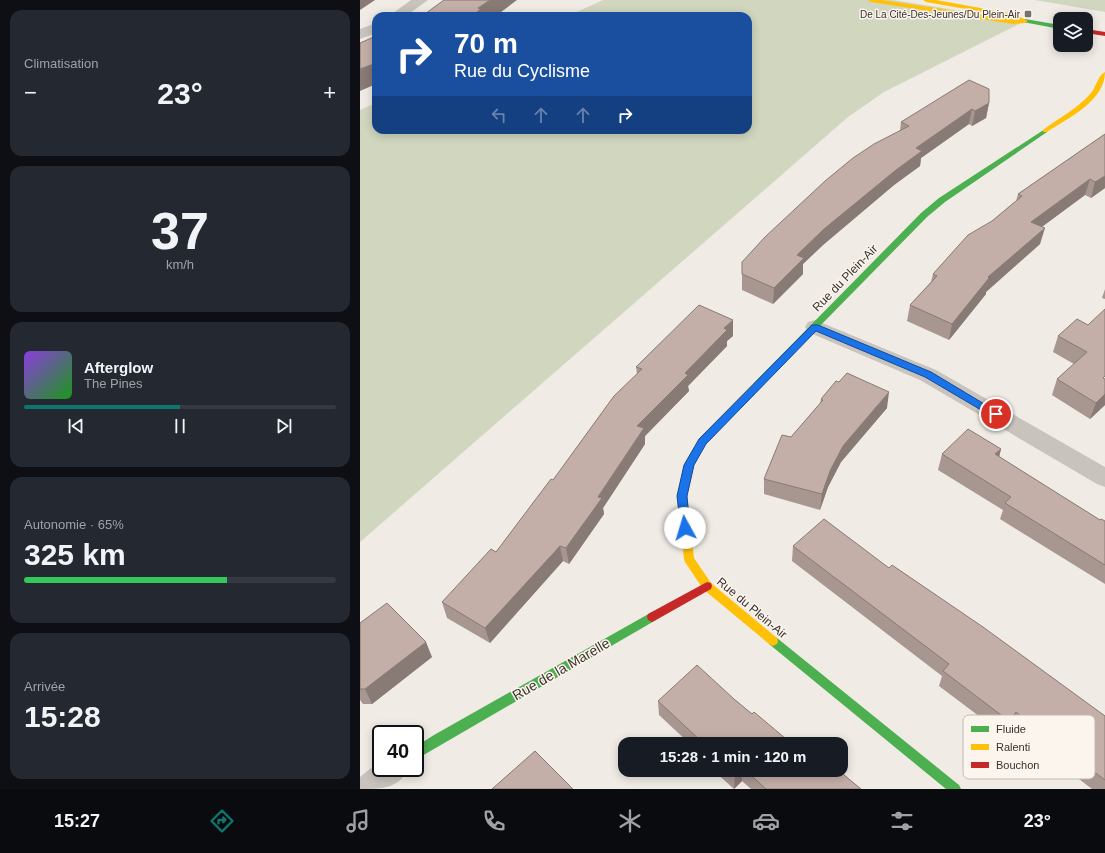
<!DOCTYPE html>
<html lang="fr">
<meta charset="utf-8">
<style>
:root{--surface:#171b24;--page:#242831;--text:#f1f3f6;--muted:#9ea1a6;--line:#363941;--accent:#0f766e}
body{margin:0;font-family:Arial,sans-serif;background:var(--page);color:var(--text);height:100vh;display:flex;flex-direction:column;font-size:15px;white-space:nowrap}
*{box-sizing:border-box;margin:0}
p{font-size:13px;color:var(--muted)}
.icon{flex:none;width:22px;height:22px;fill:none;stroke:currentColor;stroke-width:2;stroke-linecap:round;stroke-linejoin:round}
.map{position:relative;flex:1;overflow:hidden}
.side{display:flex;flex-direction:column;gap:10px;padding:10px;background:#0d0f14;width:360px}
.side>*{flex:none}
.guide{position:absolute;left:12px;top:12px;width:380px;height:122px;border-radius:12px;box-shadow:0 2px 10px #0003;background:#1a4fa0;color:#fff;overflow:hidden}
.buttons{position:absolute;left:693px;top:12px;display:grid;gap:8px}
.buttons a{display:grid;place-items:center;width:40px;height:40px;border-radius:8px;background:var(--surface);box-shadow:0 2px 10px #0003;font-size:20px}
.speed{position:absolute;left:12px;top:725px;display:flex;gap:8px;font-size:20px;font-weight:700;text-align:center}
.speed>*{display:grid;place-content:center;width:52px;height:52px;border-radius:50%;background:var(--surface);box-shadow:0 2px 10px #0003;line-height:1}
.speed .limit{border:2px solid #111;border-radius:6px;background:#fff;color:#111}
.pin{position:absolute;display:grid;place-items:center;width:34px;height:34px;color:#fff;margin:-17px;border:2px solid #fff;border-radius:50%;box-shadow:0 1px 4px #0007}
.me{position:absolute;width:44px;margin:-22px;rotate:354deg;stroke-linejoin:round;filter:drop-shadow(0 0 3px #0008)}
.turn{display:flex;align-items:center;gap:14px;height:84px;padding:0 16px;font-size:18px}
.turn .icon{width:52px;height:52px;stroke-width:2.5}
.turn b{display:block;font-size:28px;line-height:34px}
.lanes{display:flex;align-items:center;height:38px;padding:0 16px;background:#0003;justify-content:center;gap:20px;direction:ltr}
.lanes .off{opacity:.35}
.big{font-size:30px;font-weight:600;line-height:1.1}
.side .card{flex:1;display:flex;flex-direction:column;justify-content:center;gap:6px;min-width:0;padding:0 14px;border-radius:12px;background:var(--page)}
.side .dial{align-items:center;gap:0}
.dial b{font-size:52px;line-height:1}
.song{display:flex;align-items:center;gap:12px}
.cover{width:48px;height:48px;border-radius:6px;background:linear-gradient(135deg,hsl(270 70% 55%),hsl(120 70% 35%))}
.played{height:4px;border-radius:2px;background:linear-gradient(90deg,var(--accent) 50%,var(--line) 50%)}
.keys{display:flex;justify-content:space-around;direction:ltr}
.heat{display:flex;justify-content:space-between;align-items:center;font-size:22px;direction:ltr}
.charge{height:6px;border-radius:3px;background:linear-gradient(90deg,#34c759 65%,var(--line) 0)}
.trip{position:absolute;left:258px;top:737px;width:230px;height:40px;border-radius:12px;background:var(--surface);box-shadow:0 2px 10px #0003;font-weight:600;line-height:40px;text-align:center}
.dock{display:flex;height:64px;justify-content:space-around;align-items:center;background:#090b0e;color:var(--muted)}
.dock .icon{width:28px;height:28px}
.dock .selected{color:var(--accent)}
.dock b{font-size:18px;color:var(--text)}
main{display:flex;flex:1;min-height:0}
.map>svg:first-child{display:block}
.green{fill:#d1d6bf}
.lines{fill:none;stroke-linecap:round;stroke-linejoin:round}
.street{fill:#c9c3be;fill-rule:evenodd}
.fast{fill:#4caf50;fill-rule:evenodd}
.slow{fill:#ffc107;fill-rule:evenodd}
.jam{fill:#c62828;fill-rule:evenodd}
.wall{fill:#a89690}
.shaded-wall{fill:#887a75}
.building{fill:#c3afa7;stroke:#887a75}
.route{fill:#1a73e8;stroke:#114b97}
.poi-dot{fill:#7a716c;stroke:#fbf5ee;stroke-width:1.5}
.labels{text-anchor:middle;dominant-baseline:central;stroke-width:3;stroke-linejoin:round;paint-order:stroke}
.far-poi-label{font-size:10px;fill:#3b302b;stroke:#fbf5ee;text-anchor:end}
.street-label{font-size:12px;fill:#3b302b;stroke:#fbf5ee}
.near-street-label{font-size:14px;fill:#3b302b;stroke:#fbf5ee}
.key{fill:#fbf5ee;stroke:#c1bab4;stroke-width:1}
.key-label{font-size:11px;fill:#3b302b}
</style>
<main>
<section class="side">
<div class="card"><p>Climatisation</p>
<div class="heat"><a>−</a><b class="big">23°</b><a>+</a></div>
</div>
<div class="card dial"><b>37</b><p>km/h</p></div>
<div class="card">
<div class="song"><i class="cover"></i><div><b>Afterglow</b><p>The Pines</p></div></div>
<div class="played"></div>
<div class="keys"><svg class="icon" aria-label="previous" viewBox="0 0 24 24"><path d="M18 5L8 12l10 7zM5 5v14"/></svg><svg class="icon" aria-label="pause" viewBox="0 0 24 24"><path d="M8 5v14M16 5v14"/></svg><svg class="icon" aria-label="next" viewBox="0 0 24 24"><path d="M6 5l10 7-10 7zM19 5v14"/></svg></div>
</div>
<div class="card"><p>Autonomie · 65%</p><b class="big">325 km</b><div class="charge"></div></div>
<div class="card"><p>Arrivée</p><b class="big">15:28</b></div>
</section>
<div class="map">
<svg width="745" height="789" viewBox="0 0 745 789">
<rect width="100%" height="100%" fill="#f0ebe5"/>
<path class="green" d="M 243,0 L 533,0 L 665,21 L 524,92 L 488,117 L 0,542 L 0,110 L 16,103 L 16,130 L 388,130 L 388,16 L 208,16 Z
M 675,0 L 745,0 L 745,12 Z"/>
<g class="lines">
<path class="street" d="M 51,0 L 68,0 L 46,16 L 29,16 Z
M 16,23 L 16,33 L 0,39 L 0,29 Z
M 455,320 L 576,370 L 745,467 L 745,487 L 737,484 L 560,380 L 448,332 L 445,327 L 448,322 Z
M 21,760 L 21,768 L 49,768 C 38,789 23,789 0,789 L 0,777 Z"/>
<path class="fast" d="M 665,19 L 700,25 L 700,29 L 663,22 L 662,21 Z
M 685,129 L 687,130 L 687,132 L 585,202 L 567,217 L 400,387 L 394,387 L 393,385 L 394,383 L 561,213 L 579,198 Z
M 292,612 L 296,614 L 297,617 L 296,620 L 55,760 L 55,747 L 74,735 Z
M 413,636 L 417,638 L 599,785 L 601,789 L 586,789 L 409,644 L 408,641 L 409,638 Z"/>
<path class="slow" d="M 508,0 L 522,0 L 658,20 L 652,17 L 566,2 L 563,0 L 576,0 L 654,14 L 668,21 L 665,23 L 653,24 L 511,2 Z
M 745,72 C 745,101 708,118 687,132 L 683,132 L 683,130 C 699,118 718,108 731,93 C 736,87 738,75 745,72 Z
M 397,382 L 400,383 L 401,385 L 400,387 L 345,443 L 334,465 L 327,496 L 334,558 L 351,583 L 417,638 L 418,641 L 417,644 L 413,646 L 409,644 L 343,589 L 325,562 L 324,559 L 317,496 L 324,465 L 339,439 L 394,383 Z"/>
<path class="jam" d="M 726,29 L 745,32 L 745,36 L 726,33 Z
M 347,582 L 351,583 L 352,586 L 351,589 L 296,620 L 292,622 L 288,620 L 287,617 L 288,614 Z"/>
</g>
<path class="wall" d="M 629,103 L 626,118 L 612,126 L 609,124 L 561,158 L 560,166 L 534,185 L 463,245 L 443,264 L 443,274 L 413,304 L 382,290 L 382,262 L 540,131 L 541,122 Z
M 745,134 L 745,188 L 731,198 L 725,195 L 681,227 L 680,244 L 626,292 L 626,294 L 589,340 L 547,321 L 550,305 L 571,282 L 573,274 L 632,221 L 656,201 L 658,194 Z
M 745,289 L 745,299 L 742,298 Z
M 728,325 L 745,405 L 730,419 L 692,395 L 697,379 L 714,364 L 693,352 L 698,336 Z
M 373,336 L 367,341 L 367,346 L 328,386 L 329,391 L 285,436 L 285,444 L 243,508 L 244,514 L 209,564 L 203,561 L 130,643 L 87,618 L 82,602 L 136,552 L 277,374 L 276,367 Z
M 461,399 L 527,408 L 481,462 L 468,487 L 460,510 L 404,494 L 404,479 L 431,437 L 460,404 Z
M 641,449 L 639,457 L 740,520 L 745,521 L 745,584 L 640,519 L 643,510 L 578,470 L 582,454 Z
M 433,546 L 529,568 L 745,716 L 745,789 L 732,789 L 651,727 L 644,735 L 579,686 L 582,676 L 432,561 Z
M 0,623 L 72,657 L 12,704 L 3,704 L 0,700 Z
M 374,699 L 392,714 L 432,744 L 330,744 L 299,715 L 298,701 Z
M 353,770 L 478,770 L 501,789 L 391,789 L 382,781 L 374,789 Z"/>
<path class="shaded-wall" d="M 0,0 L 15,0 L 0,10 Z
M 130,0 L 157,0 L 136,16 L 112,16 L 118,8 Z
M 16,63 L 16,84 L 0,91 L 0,69 Z
M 629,103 L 626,118 L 612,126 L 615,111 Z
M 612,109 L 609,124 L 561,158 L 560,166 L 534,185 L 463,245 L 443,264 L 443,274 L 413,304 L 414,288 L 437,255 L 464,229 L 556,148 Z
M 745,176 L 745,188 L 731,198 L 735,182 Z
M 730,179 L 725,195 L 667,238 L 671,222 Z
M 685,228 L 680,244 L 626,292 L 626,294 L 589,340 L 592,324 L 628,277 Z
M 373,320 L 373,336 L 367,341 L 367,346 L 328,386 L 329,391 L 285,436 L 285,444 L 243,508 L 244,514 L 209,564 L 206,548 L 238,497 L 277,426 L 325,373 L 364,328 Z
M 529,392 L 527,408 L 481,462 L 468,487 L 460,510 L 462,494 L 470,471 L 483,446 Z
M 745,394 L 745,405 L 730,419 L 736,403 Z
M 641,449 L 637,465 L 635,454 Z
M 200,546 L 203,561 L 130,643 L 125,628 Z
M 66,642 L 72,657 L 12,704 L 5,689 Z
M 656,712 L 651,727 L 644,735 L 649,721 Z
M 379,770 L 382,770 L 382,781 L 374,789 L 375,775 Z"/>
<path class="building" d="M 84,0 L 130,0 L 118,8 L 121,9 L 112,16 L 62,16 Z
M 16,36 L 16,63 L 0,69 L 0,43 Z
M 609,80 L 629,89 L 629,103 L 615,111 L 612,109 L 556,148 L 562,151 L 536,170 L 464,229 L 437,255 L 444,258 L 414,288 L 382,274 L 382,262 L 405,237 L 465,181 L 493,158 L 514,144 L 549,126 L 541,122 Z
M 745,134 L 745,176 L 735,182 L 730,179 L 671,222 L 685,228 L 628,277 L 629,278 L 592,324 L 550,305 L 577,276 L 573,274 L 608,235 L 632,221 L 662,196 L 658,194 Z
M 339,305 L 373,320 L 364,328 L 367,330 L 325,373 L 328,375 L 277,426 L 284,428 L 238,497 L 242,498 L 206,548 L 200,546 L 125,628 L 82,602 L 131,549 L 136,552 L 191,479 L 193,480 L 254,396 L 282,369 L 276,367 Z
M 745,309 L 745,376 L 743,378 L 745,379 L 745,394 L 736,403 L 697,379 L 727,352 L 698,336 L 717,319 L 728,325 Z
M 487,373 L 529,392 L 483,446 L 470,471 L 462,494 L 404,479 L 422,435 L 431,437 L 463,400 L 461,399 L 476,381 L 479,382 Z
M 608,429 L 641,449 L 635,454 L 740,520 L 741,519 L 745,521 L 745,565 L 645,503 L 651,497 L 582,454 Z
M 464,519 L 529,568 L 532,565 L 623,627 L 745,716 L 745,780 L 656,712 L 649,721 L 583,671 L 589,664 L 433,546 Z
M 27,603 L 66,642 L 5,689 L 0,689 L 0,623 Z
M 337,665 L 374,699 L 392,714 L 394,712 L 432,744 L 339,744 L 341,741 L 298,701 Z
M 175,751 L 213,789 L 132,789 Z
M 369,770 L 379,770 L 375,775 Z
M 385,770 L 478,770 L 501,789 L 406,789 Z"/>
<path class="route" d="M 452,325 L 458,325 L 571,372 L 641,414 L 639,417 L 633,417 L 565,377 L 456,331 L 346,444 L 334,465 L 327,496 L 330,528 L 325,532 L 321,530 L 317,496 L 324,465 L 339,439 Z"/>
<rect class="poi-dot" x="664" y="10" width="8" height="8" rx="2"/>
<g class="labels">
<g class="far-poi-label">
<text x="660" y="14">De La Cité-Des-Jeunes/Du Plein-Air</text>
</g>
<g class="street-label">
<text transform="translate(485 278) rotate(-46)">Rue du Plein-Air</text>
<text transform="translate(392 608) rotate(40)">Rue du Plein-Air</text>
</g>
<g class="near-street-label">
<text transform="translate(201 669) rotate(-30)">Rue de la Marelle</text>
</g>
</g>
<rect x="603" y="715" width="132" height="64" rx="6" class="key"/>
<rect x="611" y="726" width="18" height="6" fill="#4caf50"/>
<rect x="611" y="744" width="18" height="6" fill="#ffc107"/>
<rect x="611" y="762" width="18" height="6" fill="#c62828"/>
<g class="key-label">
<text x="636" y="733">Fluide</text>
<text x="636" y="751">Ralenti</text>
<text x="636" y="769">Bouchon</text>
</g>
</svg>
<div class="buttons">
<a><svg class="icon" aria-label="layers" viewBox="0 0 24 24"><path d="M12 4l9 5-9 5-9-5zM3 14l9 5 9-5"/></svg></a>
</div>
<div class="speed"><div class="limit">40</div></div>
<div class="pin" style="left:636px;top:414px;background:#d93025"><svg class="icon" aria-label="arrive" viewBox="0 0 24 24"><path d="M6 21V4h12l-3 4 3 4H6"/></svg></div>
<svg class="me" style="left:325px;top:528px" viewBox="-20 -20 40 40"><circle r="19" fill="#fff"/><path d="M0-13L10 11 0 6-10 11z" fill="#1a73e8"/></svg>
<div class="trip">15:28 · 1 min · 120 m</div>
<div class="guide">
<div class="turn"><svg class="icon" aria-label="right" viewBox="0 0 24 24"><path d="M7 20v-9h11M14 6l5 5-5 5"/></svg><div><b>70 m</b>Rue du Cyclisme</div></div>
<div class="lanes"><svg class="icon off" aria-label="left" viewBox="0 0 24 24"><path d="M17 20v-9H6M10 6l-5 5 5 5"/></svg><svg class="icon off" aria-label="ahead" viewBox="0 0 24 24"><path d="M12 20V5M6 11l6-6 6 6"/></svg><svg class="icon off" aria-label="ahead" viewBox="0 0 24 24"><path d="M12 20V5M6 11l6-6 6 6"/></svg><svg class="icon" aria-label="right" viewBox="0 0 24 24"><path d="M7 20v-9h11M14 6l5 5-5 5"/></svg></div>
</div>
</div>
</main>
<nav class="dock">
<b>15:27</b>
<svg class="icon selected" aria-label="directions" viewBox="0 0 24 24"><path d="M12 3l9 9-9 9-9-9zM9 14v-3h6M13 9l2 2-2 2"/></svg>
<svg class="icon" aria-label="music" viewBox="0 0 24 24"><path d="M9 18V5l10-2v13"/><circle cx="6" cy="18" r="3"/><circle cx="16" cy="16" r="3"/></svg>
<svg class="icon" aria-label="phone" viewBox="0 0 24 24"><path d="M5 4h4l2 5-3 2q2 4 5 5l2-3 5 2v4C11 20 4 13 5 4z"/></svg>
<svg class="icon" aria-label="climate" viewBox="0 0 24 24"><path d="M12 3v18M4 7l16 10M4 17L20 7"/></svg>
<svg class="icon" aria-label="car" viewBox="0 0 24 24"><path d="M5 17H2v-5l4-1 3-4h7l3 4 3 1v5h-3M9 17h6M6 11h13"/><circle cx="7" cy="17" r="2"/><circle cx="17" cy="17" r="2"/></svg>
<svg class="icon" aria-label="filters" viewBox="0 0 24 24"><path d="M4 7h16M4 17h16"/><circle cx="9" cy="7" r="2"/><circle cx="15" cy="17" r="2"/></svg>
<b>23°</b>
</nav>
